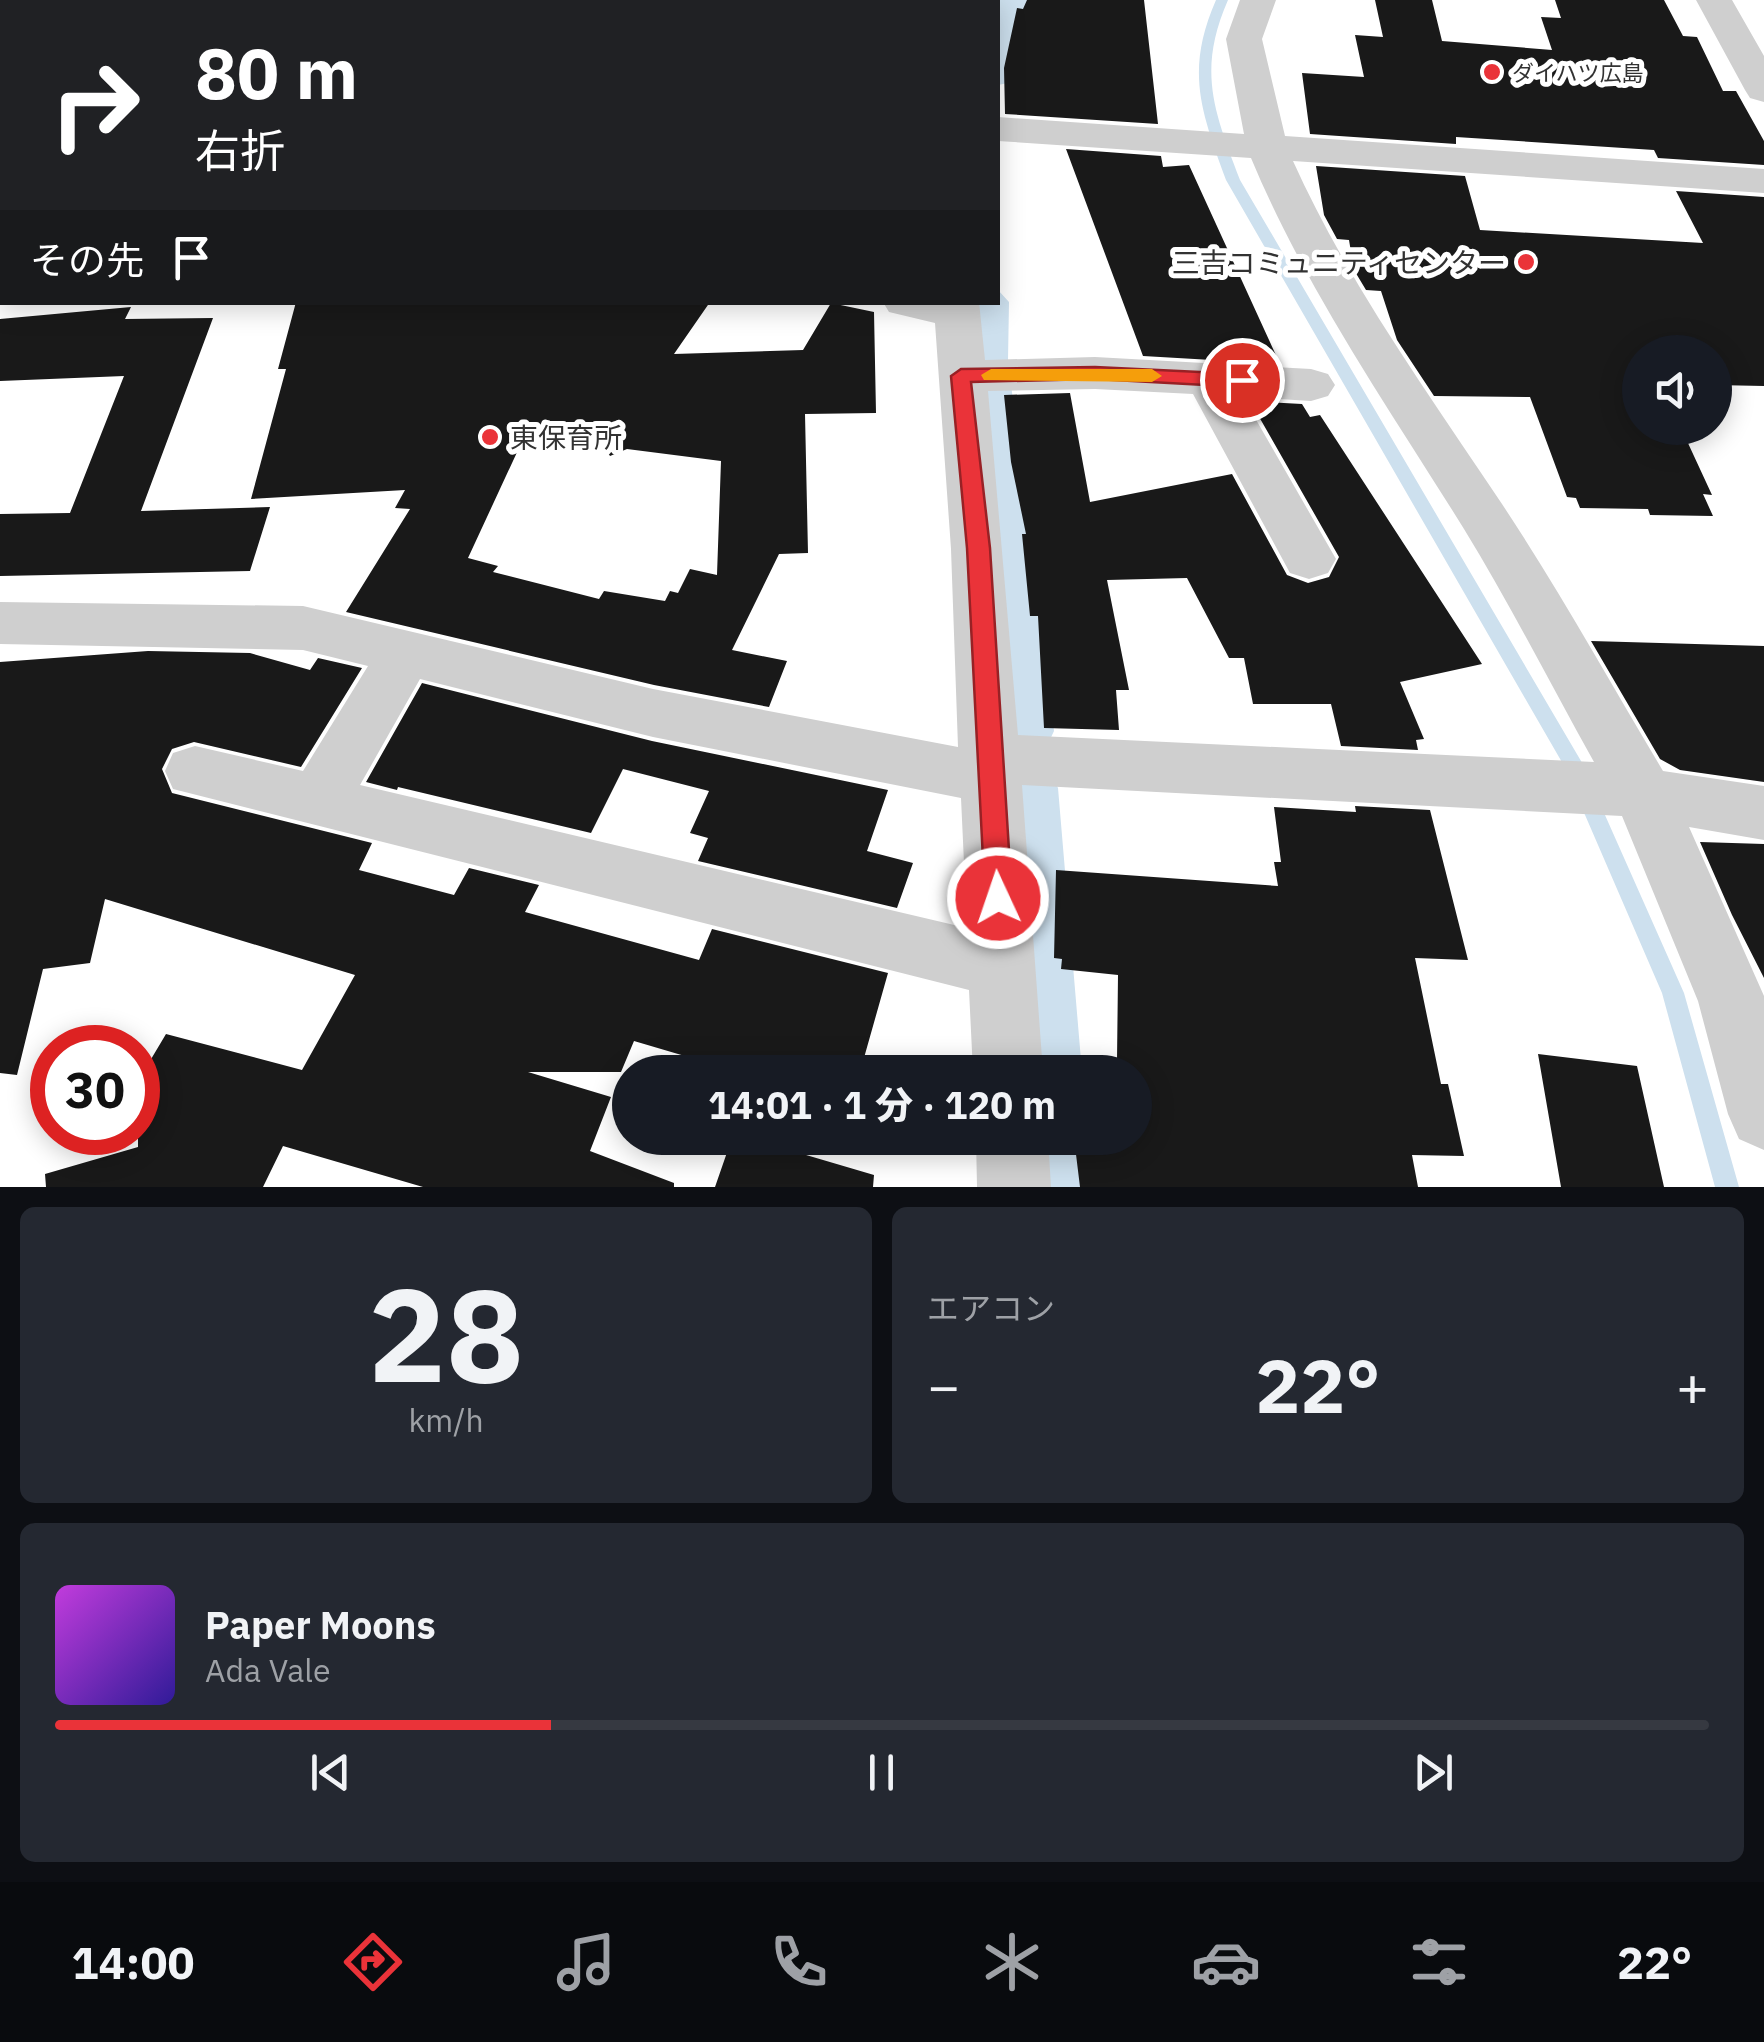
<!DOCTYPE html>
<html lang="ja">
<meta charset="utf-8">
<style>
:root{--surface:#171b24;--page:#242831;--text:#f1f3f6;--muted:#9ea1a6;--line:#363941;--accent:#ea3339}
body{margin:0;font-family:"IBM Plex Sans","Noto Sans JP",sans-serif;background:var(--page);color:var(--text);height:100vh;display:flex;flex-direction:column;font-size:38px;white-space:nowrap}
*{box-sizing:border-box;margin:0}
p{font-size:32px;color:var(--muted)}
.icon{flex:none;width:55px;height:55px;fill:none;stroke:currentColor;stroke-width:2;stroke-linecap:round;stroke-linejoin:round}
.map{position:relative;height:1187px;overflow:hidden}
.side{display:flex;flex-direction:column;gap:20px;padding:20px;background:#0d0f14;flex:1}
.side>*{flex:none}
.guide{position:absolute;left:0px;top:0px;width:1000px;height:305px;box-shadow:0 5px 25px #0003;background:#202124;color:#fff;overflow:hidden}
.tools{position:absolute;left:1622px;top:335px;display:grid;gap:20px}
.tools a{display:grid;place-items:center;width:110px;height:110px;border-radius:50%;background:var(--surface);box-shadow:0 5px 25px #0003;font-size:50px}
.speed{position:absolute;left:30px;top:1025px;display:flex;gap:20px;font-size:50px;font-weight:700;text-align:center}
.speed>*{display:grid;place-content:center;width:130px;height:130px;border-radius:50%;background:var(--surface);box-shadow:0 5px 25px #0003;line-height:1}
.speed .limit{border:15px solid #d22;background:#fff;color:#111}
.pin{position:absolute;display:grid;place-items:center;width:85px;height:85px;color:#fff;margin:-42px;border:5px solid #fff;border-radius:50%;box-shadow:0 2px 10px #0007}
.me{position:absolute;width:110px;margin:-55px;rotate:357deg;stroke-linejoin:round;filter:drop-shadow(0 0 8px #0008)}
.turn{display:flex;align-items:center;gap:35px;height:210px;padding:0 30px;font-size:45px}
.turn .icon{width:130px;height:130px;stroke-width:2.5}
.turn b{display:block;font-size:70px;line-height:85px}
.then{display:flex;align-items:center;height:95px;padding:0 30px;background:#0003;gap:20px;font-size:38px}
.big{font-size:75px;font-weight:800;line-height:1.1}
.side .card{flex:1;display:flex;flex-direction:column;justify-content:center;gap:15px;min-width:0;padding:0 35px;border-radius:15px;background:var(--page)}
.side .dial{align-items:center;gap:0}
.dial b{font-size:130px;line-height:1}
.song{display:flex;align-items:center;gap:30px}
.cover{width:120px;height:120px;border-radius:15px;background:linear-gradient(135deg,hsl(290 70% 55%),hsl(250 70% 35%))}
.played{height:10px;border-radius:5px;background:linear-gradient(90deg,var(--accent) 30%,var(--line) 30%)}
.keys{display:flex;justify-content:space-around;direction:ltr}
.heat{display:flex;justify-content:space-between;align-items:center;font-size:55px;direction:ltr}
.side .tiles{flex:1;display:grid;gap:20px;grid-template-columns:1fr 1fr}
.card:last-child{grid-column:span 2}
.trip{position:absolute;left:612px;top:1055px;width:540px;height:100px;border-radius:50px;background:var(--surface);box-shadow:0 5px 25px #0003;font-weight:800;line-height:100px;text-align:center}
.menu{display:flex;height:160px;justify-content:space-around;align-items:center;background:#090b0e;color:var(--muted)}
.menu .icon{width:70px;height:70px}
.menu .on{color:var(--accent)}
.menu b{font-size:45px;color:var(--text)}
.map>svg:first-child{display:block}
.lines{fill:none;stroke-linecap:round;stroke-linejoin:round}
.stream{fill:#cde0ee;fill-rule:evenodd}
.canal{fill:#cde0ee;fill-rule:evenodd}
.building{fill:#191919;fill-rule:evenodd}
.service{fill:#cfcfcf;fill-rule:evenodd}
.minor{fill:#cfcfcf;fill-rule:evenodd}
.route{fill:#ea3339;stroke:#982125;stroke-width:2.5}
.slow{fill:#f59e0b}
.poi-dot{fill:#ea3339;stroke:#fff;stroke-width:4}
.labels{text-anchor:middle;dominant-baseline:central;stroke-width:10;stroke-linejoin:round;paint-order:stroke}
.far-poi-label{font-size:22px;fill:#323232;stroke:#fff;text-anchor:start}
.poi-label{font-size:28px;fill:#323232;stroke:#fff;text-anchor:end}
</style>
<div class="map">
<svg width="1764" height="1187" viewBox="0 0 1764 1187">
<rect width="100%" height="100%" fill="#fff"/>
<g class="lines">
<path class="stream" d="M 1216,0 L 1228,0 C 1197,71 1214,111 1240,180 L 1581,761 L 1684,993 L 1739,1187 L 1715,1187 L 1662,993 L 1563,764 L 1226,180 C 1201,111 1185,71 1216,0 Z"/>
<path class="canal" d="M 992,0 L 1030,0 L 1019,73 L 1013,82 L 998,85 L 998,2 Z
M 998,290 L 1009,302 L 1008,360 L 1054,731 L 1045,750 L 1022,758 L 999,750 L 990,731 L 956,360 L 959,302 L 998,302 Z
M 1025,760 L 1049,768 L 1058,788 L 1082,1072 L 1005,1072 L 992,788 L 1001,768 Z
M 1008,1138 L 1088,1138 L 1092,1187 L 1010,1187 Z"/>
</g>
<path class="building" d="M 1027,0 L 1144,0 L 1158,124 L 1005,114 L 1004,68 L 1017,8 L 1023,9 Z
M 1375,0 L 1432,0 L 1442,41 L 1552,50 L 1541,17 L 1561,18 L 1555,0 L 1664,0 L 1683,36 L 1697,37 L 1723,91 L 1736,91 L 1764,141 L 1764,165 L 1658,158 L 1654,150 L 1456,137 L 1456,144 L 1310,134 L 1302,73 L 1364,77 L 1355,35 L 1383,37 Z
M 1066,149 L 1161,156 L 1163,167 L 1189,165 L 1280,364 L 1143,356 Z
M 1316,166 L 1465,176 L 1480,230 L 1703,243 L 1676,191 L 1764,197 L 1764,386 L 1715,385 L 1715,352 L 1640,352 L 1640,428 L 1681,428 L 1712,495 L 1703,494 L 1713,516 L 1650,515 L 1648,509 L 1580,508 L 1576,498 L 1567,497 L 1530,397 L 1434,396 L 1397,340 L 1381,291 L 1366,290 L 1354,270 L 1349,240 L 1337,239 L 1324,215 Z
M 296,302 L 710,302 L 674,354 L 803,350 L 831,303 L 874,312 L 876,413 L 805,414 L 808,553 L 779,554 L 732,650 L 787,661 L 769,707 L 654,685 L 346,612 L 410,509 L 395,508 L 405,490 L 251,499 L 286,369 L 278,369 ZM 525,435 L 601,442 L 610,456 L 627,449 L 721,461 L 717,575 L 690,569 L 678,593 L 670,591 L 665,601 L 604,591 L 599,599 L 493,572 L 498,566 L 468,558 Z
M 131,307 L 125,319 L 213,318 L 141,511 L 270,507 L 250,571 L 0,576 L 0,514 L 70,513 L 124,376 L 0,381 L 0,319 Z
M 1070,393 L 1090,502 L 1232,474 L 1287,575 L 1308,583 L 1329,577 L 1339,557 L 1250,401 L 1302,404 L 1310,417 L 1320,415 L 1482,664 L 1400,682 L 1424,739 L 1416,740 L 1418,750 L 1341,746 L 1331,704 L 1253,704 L 1244,658 L 1229,658 L 1187,578 L 1107,580 L 1129,690 L 1116,690 L 1119,730 L 1044,728 L 1038,616 L 1030,616 L 1022,534 L 1026,534 L 1011,462 L 1004,395 Z
M 1591,641 L 1764,646 L 1764,782 L 1680,770 L 1660,759 Z
M 148,651 L 250,653 L 310,670 L 318,658 L 362,668 L 301,767 L 194,742 L 172,749 L 162,769 L 172,793 L 372,843 L 359,870 L 454,895 L 469,868 L 539,885 L 525,912 L 699,960 L 712,929 L 888,973 L 860,1072 L 739,1072 L 634,1041 L 621,1072 L 528,1072 L 611,1097 L 590,1151 L 674,1183 L 674,1187 L 423,1187 L 283,1146 L 263,1187 L 46,1187 L 45,1174 L 138,1147 L 138,1081 L 166,1034 L 302,1070 L 355,975 L 105,899 L 90,963 L 43,969 L 17,1075 L 0,1073 L 0,662 Z
M 422,683 L 652,741 L 888,790 L 867,851 L 913,863 L 897,908 L 698,861 L 708,838 L 690,833 L 709,791 L 623,769 L 591,833 L 398,787 L 397,790 L 366,782 Z
M 1355,806 L 1430,810 L 1468,960 L 1415,958 L 1441,1084 L 1448,1084 L 1464,1156 L 1412,1155 L 1418,1187 L 1080,1187 L 1074,1138 L 1135,1138 L 1135,1072 L 1086,1072 L 1085,1061 L 1117,1061 L 1118,975 L 1061,969 L 1062,959 L 1054,958 L 1056,870 L 1278,886 L 1274,862 L 1281,862 L 1274,807 L 1356,812 Z
M 1700,842 L 1764,844 L 1764,978 L 1732,915 Z
M 1538,1054 L 1637,1066 L 1664,1187 L 1561,1187 Z
M 732,1138 L 748,1138 L 874,1175 L 873,1187 L 715,1187 Z"/>
<g class="lines">
<path class="service" d="M 0,32 L 2,32 L 2,44 L 0,44 Z"/>
<path class="minor" d="M 964,0 L 1000,0 L 998,5 Z
M 1240,0 L 1276,0 L 1262,39 L 1285,136 L 1764,169 L 1764,193 L 1293,161 C 1348,283 1428,393 1502,504 C 1559,590 1610,682 1663,771 L 1764,786 L 1764,840 L 1689,827 L 1764,996 L 1764,1150 L 1739,1139 L 1728,1114 L 1698,1001 L 1622,816 L 1022,785 L 1043,1072 L 973,1072 L 969,990 L 173,789 L 165,771 L 173,753 L 195,746 L 303,771 L 368,666 L 303,650 L 0,644 L 0,602 L 303,606 L 653,689 L 958,747 L 951,549 L 935,323 L 889,312 L 883,302 L 979,302 L 985,360 L 1095,357 L 1311,369 L 1328,374 L 1335,385 L 1328,396 L 1311,401 L 1243,397 L 1336,559 L 1328,573 L 1309,579 L 1290,573 L 1193,394 L 1095,389 L 988,391 L 1018,735 L 1594,762 C 1551,685 1510,604 1464,529 C 1389,408 1306,290 1251,158 L 998,141 L 998,117 L 1244,134 L 1226,39 ZM 420,679 L 653,737 L 961,798 L 967,928 L 360,785 Z
M 1696,0 L 1732,0 L 1764,56 L 1764,102 L 1750,98 L 1745,90 Z
M 0,163 L 2,163 L 2,187 L 0,187 Z
M 976,1138 L 1048,1138 L 1051,1187 L 977,1187 Z"/>
</g>
<path class="route" d="M 1095,367 L 1242,374 L 1252,380 L 1242,387 L 1095,379 L 971,382 L 990,548 L 1012,898 L 1008,907 L 998,910 L 989,907 L 985,898 L 967,548 L 951,376 L 961,369 Z"/>
<path class="slow" d="M 991,369 L 1152,369 L 1162,376 L 1152,382 L 984,380 L 981,375 Z"/>
<g class="poi-dot">
<circle cx="1492" cy="72" r="10"/>
<circle cx="1526" cy="262" r="10"/>
<circle cx="490" cy="437" r="10"/>
</g>
<g class="labels">
<g class="far-poi-label">
<text x="1512" y="72">ダイハツ広島</text>
</g>
<g class="poi-label">
<text x="1506" y="262">三吉コミュニティセンター</text>
<text x="510" y="437" text-anchor="start">東保育所</text>
</g>
</g>
</svg>
<div class="tools">
<a><svg class="icon" aria-label="sound" viewBox="0 0 24 24"><path d="M4 9h4l5-4v14l-5-4H4zM17 9q2 3 0 6"/></svg></a>
</div>
<div class="speed"><div class="limit">30</div></div>
<div class="pin" style="left:1242px;top:380px;background:#d93025"><svg class="icon" aria-label="arrive" viewBox="0 0 24 24"><path d="M6 21V4h12l-3 4 3 4H6"/></svg></div>
<svg class="me" style="left:998px;top:898px" viewBox="-20 -20 40 40"><circle r="17" fill="#ea3339" stroke="#fff" stroke-width="3"/><path d="M0-11L8 9 0 5-8 9z" fill="#fff"/></svg>
<div class="trip">14:01 · 1 分 · 120 m</div>
<div class="guide">
<div class="turn"><svg class="icon" aria-label="right" viewBox="0 0 24 24"><path d="M7 20v-9h11M14 6l5 5-5 5"/></svg><div><b>80 m</b>右折</div></div>
<div class="then">その先<svg class="icon" aria-label="arrive" viewBox="0 0 24 24"><path d="M6 21V4h12l-3 4 3 4H6"/></svg></div>
</div>
</div>
<section class="side">
<div class="tiles">
<div class="card dial"><b>28</b><p>km/h</p></div>
<div class="card"><p>エアコン</p>
<div class="heat"><a>−</a><b class="big">22°</b><a>+</a></div>
</div>
<div class="card">
<div class="song"><i class="cover"></i><div><b>Paper Moons</b><p>Ada Vale</p></div></div>
<div class="played"></div>
<div class="keys"><svg class="icon" aria-label="previous" viewBox="0 0 24 24"><path d="M18 5L8 12l10 7zM5 5v14"/></svg><svg class="icon" aria-label="pause" viewBox="0 0 24 24"><path d="M8 5v14M16 5v14"/></svg><svg class="icon" aria-label="next" viewBox="0 0 24 24"><path d="M6 5l10 7-10 7zM19 5v14"/></svg></div>
</div>
</div>
</section>
<nav class="menu">
<b>14:00</b>
<svg class="icon on" aria-label="directions" viewBox="0 0 24 24"><path d="M12 3l9 9-9 9-9-9zM9 14v-3h6M13 9l2 2-2 2"/></svg>
<svg class="icon" aria-label="music" viewBox="0 0 24 24"><path d="M9 18V5l10-2v13"/><circle cx="6" cy="18" r="3"/><circle cx="16" cy="16" r="3"/></svg>
<svg class="icon" aria-label="phone" viewBox="0 0 24 24"><path d="M5 4h4l2 5-3 2q2 4 5 5l2-3 5 2v4C11 20 4 13 5 4z"/></svg>
<svg class="icon" aria-label="climate" viewBox="0 0 24 24"><path d="M12 3v18M4 7l16 10M4 17L20 7"/></svg>
<svg class="icon" aria-label="car" viewBox="0 0 24 24"><path d="M5 17H2v-5l4-1 3-4h7l3 4 3 1v5h-3M9 17h6M6 11h13"/><circle cx="7" cy="17" r="2"/><circle cx="17" cy="17" r="2"/></svg>
<svg class="icon" aria-label="filters" viewBox="0 0 24 24"><path d="M4 7h16M4 17h16"/><circle cx="9" cy="7" r="2"/><circle cx="15" cy="17" r="2"/></svg>
<b>22°</b>
</nav>
